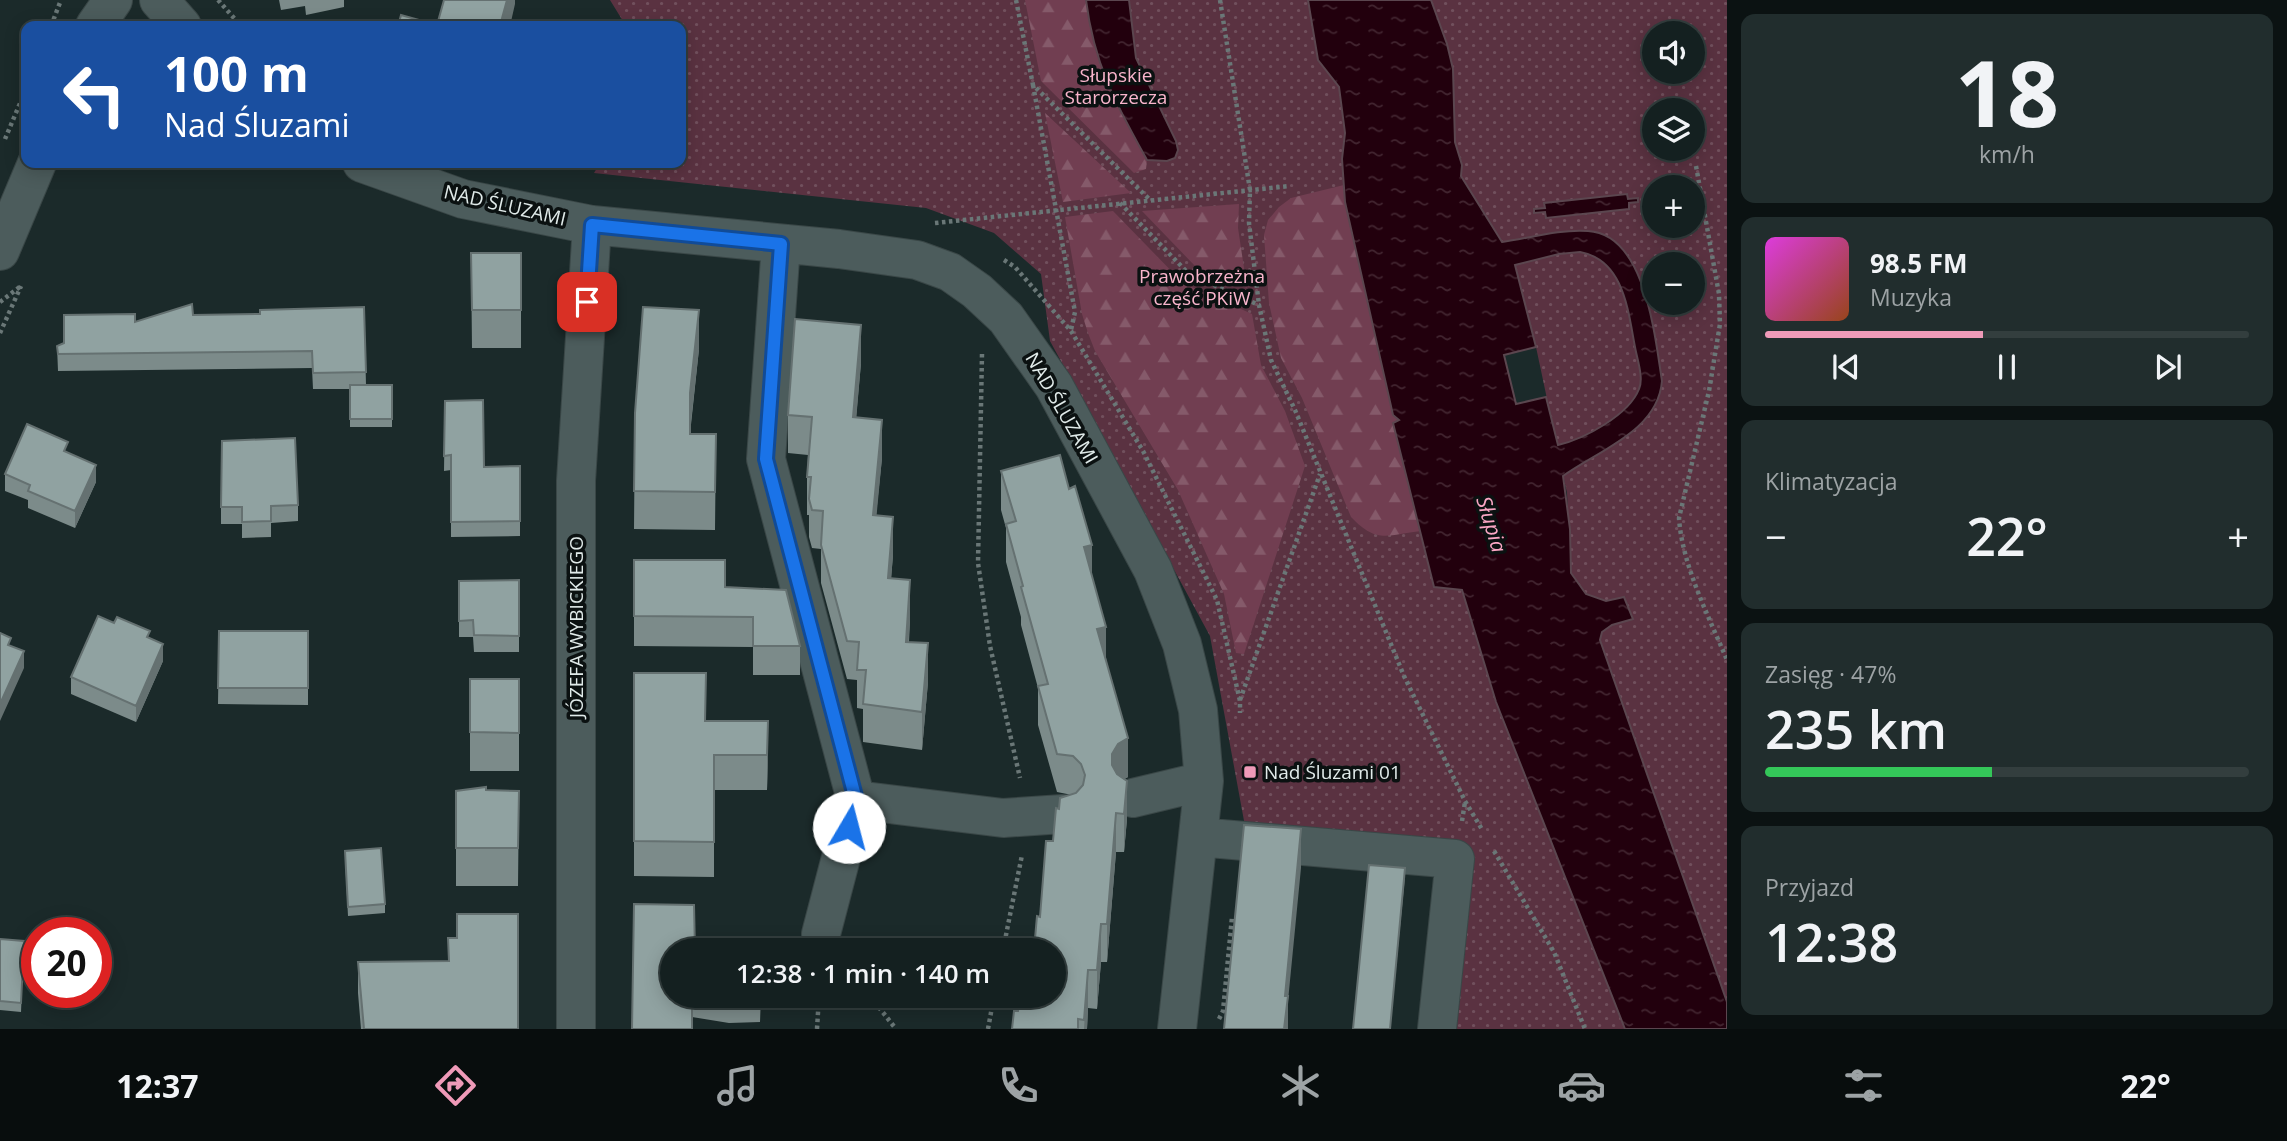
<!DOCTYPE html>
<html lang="pl">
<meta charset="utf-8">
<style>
:root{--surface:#142020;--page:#212d2d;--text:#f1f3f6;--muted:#9da3a5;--line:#333e3e;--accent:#ef9ab8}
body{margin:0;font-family:"Open Sans",sans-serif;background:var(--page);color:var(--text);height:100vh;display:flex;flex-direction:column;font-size:26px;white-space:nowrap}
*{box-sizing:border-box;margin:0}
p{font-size:23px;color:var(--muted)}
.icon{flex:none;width:38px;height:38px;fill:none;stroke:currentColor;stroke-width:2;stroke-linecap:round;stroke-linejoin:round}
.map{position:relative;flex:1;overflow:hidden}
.details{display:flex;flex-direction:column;gap:14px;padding:14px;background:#0b1212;width:560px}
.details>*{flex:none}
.guide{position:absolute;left:21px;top:21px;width:665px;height:147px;border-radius:14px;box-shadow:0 4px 18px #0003,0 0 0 2px var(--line);background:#1a4fa0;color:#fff;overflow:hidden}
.controls{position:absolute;left:1642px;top:21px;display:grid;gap:14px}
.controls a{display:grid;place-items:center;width:63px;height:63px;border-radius:50%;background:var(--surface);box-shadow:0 4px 18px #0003,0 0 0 2px var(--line);font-size:35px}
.speed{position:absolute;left:21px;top:917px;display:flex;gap:14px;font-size:35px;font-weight:700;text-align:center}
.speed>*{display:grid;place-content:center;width:91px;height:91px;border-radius:50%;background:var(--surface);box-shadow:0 4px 18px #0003,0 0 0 2px var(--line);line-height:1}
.speed .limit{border:10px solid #d22;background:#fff;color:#111}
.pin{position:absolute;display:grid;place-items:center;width:60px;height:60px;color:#fff;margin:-30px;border-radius:14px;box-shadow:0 4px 10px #0006}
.me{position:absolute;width:77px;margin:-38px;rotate:8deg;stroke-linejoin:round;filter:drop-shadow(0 0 5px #0008)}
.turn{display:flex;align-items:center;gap:24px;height:147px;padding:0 28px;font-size:32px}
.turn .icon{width:91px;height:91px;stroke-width:2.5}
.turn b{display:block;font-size:49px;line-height:60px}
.big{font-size:52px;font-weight:600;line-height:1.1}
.details .card{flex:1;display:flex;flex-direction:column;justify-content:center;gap:10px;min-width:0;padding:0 24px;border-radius:14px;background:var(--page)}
.details .dial{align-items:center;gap:0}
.dial b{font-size:91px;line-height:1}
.song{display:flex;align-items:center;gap:21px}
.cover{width:84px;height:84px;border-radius:10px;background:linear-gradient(135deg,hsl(300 70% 55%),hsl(20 70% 35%))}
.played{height:7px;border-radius:4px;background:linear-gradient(90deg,var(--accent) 45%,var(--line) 45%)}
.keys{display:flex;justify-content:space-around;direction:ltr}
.heat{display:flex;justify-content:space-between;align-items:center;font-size:38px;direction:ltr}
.charge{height:10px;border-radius:5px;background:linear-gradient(90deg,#34c759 47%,var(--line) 0)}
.trip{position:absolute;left:660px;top:938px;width:406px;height:70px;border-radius:35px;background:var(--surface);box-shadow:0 4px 18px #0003,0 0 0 2px var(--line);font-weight:600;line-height:70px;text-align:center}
.tabs{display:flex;height:112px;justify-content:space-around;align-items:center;background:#080d0d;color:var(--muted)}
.tabs .icon{width:49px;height:49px}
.tabs .selected{color:var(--accent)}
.tabs b{font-size:32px;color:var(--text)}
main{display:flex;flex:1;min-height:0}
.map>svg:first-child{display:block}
.grass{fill:url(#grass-dots);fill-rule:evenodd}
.forest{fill:url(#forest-firs)}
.water{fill:url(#water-ripples);stroke:#5b464f;stroke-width:2;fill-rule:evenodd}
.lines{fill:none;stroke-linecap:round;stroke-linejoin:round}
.minor-casing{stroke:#3a4747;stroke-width:40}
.path{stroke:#6a7777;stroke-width:4.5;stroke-dasharray:3.5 3.5;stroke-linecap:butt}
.minor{stroke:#4c5c5c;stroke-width:38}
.wall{fill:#7c8b8a}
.shaded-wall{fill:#657171}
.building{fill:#90a2a1;stroke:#657171;stroke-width:2}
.route-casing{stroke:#114b97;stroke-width:18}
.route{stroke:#1a73e8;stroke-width:12}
.poi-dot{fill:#ef9ab8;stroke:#0b1111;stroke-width:2.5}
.labels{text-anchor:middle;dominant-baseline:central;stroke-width:7;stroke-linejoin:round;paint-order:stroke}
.park-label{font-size:19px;fill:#f9b5cc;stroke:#0b1111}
.street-label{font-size:19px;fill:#e1ebea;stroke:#0b1111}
.poi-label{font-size:19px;fill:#e1ebea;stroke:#0b1111;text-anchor:start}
.water-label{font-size:21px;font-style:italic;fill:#faa6c4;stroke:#0b1111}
</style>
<main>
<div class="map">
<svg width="1727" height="1029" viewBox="0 0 1727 1029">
<defs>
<pattern id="grass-dots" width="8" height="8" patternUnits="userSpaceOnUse" patternTransform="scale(1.75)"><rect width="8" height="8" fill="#5a3241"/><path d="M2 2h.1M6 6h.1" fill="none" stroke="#71505d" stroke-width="1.8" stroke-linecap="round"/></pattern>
<pattern id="forest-firs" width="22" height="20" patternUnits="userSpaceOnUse" patternTransform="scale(1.75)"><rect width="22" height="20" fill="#713e51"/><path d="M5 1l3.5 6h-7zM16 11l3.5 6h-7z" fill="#855a6a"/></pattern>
<pattern id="water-ripples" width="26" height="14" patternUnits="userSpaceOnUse" patternTransform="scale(1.75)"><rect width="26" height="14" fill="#22000d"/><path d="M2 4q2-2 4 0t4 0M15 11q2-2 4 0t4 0" fill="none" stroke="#422530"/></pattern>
</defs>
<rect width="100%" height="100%" fill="#1b2a2a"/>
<path class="grass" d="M 610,0 L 1308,0 L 1318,60 L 1339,87 L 1345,133 L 1342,159 L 1345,202 L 1393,423 L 1412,495 L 1462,590 L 1496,702 L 1625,1029 L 1448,1029 L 1464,855 L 1247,837 L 1210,636 L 1050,341 L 1041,274 L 994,233 L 926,208 L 594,173 L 600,163 L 681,163 L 681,26 L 626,26 Z
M 1431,0 L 1727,0 L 1727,1002 L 1600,640 L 1602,632 L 1611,626 L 1633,618 L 1624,597 L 1606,601 L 1586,594 L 1571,572 L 1567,493 L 1536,347 L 1515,265 L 1461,176 L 1462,165 L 1455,142 L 1453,69 ZM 1654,33 L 1692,33 L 1692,72 L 1654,72 ZM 1654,110 L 1692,110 L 1692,149 L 1654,149 ZM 1654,187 L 1692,187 L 1692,226 L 1654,226 ZM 1654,264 L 1692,264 L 1692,303 L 1654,303 Z"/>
<path class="forest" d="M 1025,0 L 1086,0 C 1094,65 1116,104 1147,160 L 1146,169 L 1134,173 L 1041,81 Z
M 1045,113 L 1131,193 L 1063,202 Z
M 1344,185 L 1345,202 L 1400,420 L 1393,423 L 1421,531 C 1386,535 1377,544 1351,517 L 1302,398 L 1281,358 L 1269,303 L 1264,235 L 1268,220 L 1279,207 L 1291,198 Z
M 1239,204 L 1238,228 L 1247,288 L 1196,267 L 1142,211 Z
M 1113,211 L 1183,283 L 1252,314 L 1261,365 L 1285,411 L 1305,466 L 1244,654 L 1236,653 L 1224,594 L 1178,490 L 1095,351 L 1088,333 L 1082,314 L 1065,217 Z"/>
<path class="water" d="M 1086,0 L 1129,0 L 1136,58 L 1176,141 L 1178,150 L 1175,158 L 1167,161 L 1147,160 C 1116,104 1094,65 1086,0 Z
M 1308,0 L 1431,0 L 1447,44 L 1453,69 L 1455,142 L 1462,165 L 1461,176 L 1502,242 C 1530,238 1559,229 1588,231 C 1646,234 1655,338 1662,381 C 1658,431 1599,450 1563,476 L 1570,529 L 1571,573 L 1586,594 L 1606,601 L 1624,597 L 1633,619 L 1612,625 L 1602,632 L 1600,640 L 1727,1002 L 1727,1029 L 1625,1029 L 1496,702 L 1462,590 L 1434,587 L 1393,423 L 1399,420 L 1393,415 L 1345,202 L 1342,159 L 1345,133 L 1339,87 L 1318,60 ZM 1580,252 C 1624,260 1628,311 1635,347 C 1637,359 1644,378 1639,389 C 1629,415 1584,439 1558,445 L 1546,397 L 1516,404 L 1504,355 L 1536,347 L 1515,265 L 1559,254 Z
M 1627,194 L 1628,199 L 1638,198 L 1638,202 L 1629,203 L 1629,209 L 1546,218 L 1545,212 L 1534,213 L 1534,209 L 1545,208 L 1544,203 Z"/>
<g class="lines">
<defs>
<path id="minor" d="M 159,0 L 182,26
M 95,26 L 113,0
M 362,163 L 463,199 L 592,225 L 839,249 L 917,260 L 950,272 L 977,291 L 1006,318 L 1054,386 L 1153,570 L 1182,644 L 1198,710 L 1204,781 L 1177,1029
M 781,244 L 766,459 L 856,800
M 0,251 L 37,163
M 1133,798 L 1204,781
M 1198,837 L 1455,859 L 1437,1029
M 821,934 L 856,800 L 1003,818 L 1063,814
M 576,1029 L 576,481 L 592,225"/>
</defs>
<use href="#minor" class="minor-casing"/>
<path class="path" d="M 218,0 L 241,26
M 1016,0 L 1033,85 L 1149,199
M 1220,0 L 1250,190 L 1249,223 L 1259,305
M 51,26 L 61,0
M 1033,85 L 1075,312 L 1071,330
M 5,139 L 26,89
M 1696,166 L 1719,294 L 1720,324 L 1709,391 L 1679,518 C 1682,565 1709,617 1727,660
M 1120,203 L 1189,274 L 1259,305 L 1271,360 L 1295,410 L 1404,676 L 1465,801 L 1483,831
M 935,223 L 1290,186
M 1004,260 L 1015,267 L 1071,331 L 1143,451 L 1217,600 L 1240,701 L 1240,713
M 0,302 L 21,286
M 0,333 L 21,286
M 982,354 L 978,563 L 990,646 L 1020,778
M 1240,700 L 1320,474
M 1462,821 L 1465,802
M 1494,851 L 1554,952 L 1585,1029
M 1003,950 L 1022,855
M 870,996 L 896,1029
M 1219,1019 L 1223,1011 L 1232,917
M 817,1029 L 819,996
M 988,1029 L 994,996"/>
<use href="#minor" class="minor"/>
</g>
<path class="wall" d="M 279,0 L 344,0 L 344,7 L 306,15 L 305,6 L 281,10 Z
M 471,253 L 521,253 L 521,348 L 472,348 Z
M 364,307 L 366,385 L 392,385 L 392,427 L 350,427 L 350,389 L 313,389 L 312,368 L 58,371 L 57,346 L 135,322 L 193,315 L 260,314 Z
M 699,349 L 690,434 L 716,434 L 715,530 L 634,529 L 635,413 Z
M 861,363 L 856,418 L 882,458 L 876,515 L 893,555 L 891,579 L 910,619 L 909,642 L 928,682 L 922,750 L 863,742 L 863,709 L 857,708 L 857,680 L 847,679 L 821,583 L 821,549 L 812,548 L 809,537 L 809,515 L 807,515 L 807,477 L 808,455 L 788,453 L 788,415 Z
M 445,401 L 484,467 L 520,466 L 520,536 L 451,537 L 451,470 L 444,471 Z
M 68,453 L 96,482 L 75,528 L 28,508 L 28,500 L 5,491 L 5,474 Z
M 1001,471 L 1092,578 L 1106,658 L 1128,777 L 1124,779 L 1127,819 L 1124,852 L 1116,852 L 1107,962 L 1101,962 L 1097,1009 L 1088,1008 L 1087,1029 L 1012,1029 L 1018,1011 L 1054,996 L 1040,917 L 1059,809 L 1072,795 L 1057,792 L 1038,725 L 1038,688 L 1021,625 L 1021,617 L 1006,562 L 1006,528 L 1001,510 Z
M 298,505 L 298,521 L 271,523 L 271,537 L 242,538 L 242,524 L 221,524 L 221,507 Z
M 634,560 L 725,587 L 800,646 L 800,675 L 753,675 L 753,647 L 634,646 Z
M 519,580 L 519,652 L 474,652 L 473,637 L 459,637 L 459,581 Z
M 219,631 L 308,631 L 308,705 L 218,704 Z
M 150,639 L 163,661 L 136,722 L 71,694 L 71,677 Z
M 634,673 L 706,721 L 768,756 L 767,790 L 714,790 L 714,877 L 634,876 Z
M 470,679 L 519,679 L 519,771 L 470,771 Z
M 486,790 L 519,791 L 518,886 L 456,886 L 456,791 Z
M 345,859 L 385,904 L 385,913 L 348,916 Z
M 448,938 L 518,1029 L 361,1029 L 358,993 L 358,962 L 448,961 Z
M 0,939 L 24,941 L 21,1012 L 0,1010 Z
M 672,996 L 761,996 L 760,1022 L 729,1023 L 692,1017 Z"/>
<path class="shaded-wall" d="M 507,0 L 515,0 L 515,4 L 510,26 L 501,22 Z
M 699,310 L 699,349 L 690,431 L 690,393 Z
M 861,325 L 861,363 L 853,456 L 853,417 Z
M 882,420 L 882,458 L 873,553 L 873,515 Z
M 96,465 L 96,482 L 75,528 L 75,511 Z
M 893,517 L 893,555 L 888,617 L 888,578 Z
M 1092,545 L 1092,583 L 1084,547 Z
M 910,580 L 910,619 L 906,680 L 906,642 Z
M 1106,627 L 1106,665 L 1097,629 Z
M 928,643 L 928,682 L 922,750 L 922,712 Z
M 163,644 L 163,661 L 136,722 L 136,706 Z
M 24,651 L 24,668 L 0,721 L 0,704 Z
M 768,721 L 768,756 L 767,790 L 767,755 Z
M 1128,738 L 1128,777 L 1118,783 L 1112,792 L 1112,754 L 1118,744 Z
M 1127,781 L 1127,819 L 1124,852 L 1124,814 Z
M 1116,813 L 1116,852 L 1107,962 L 1107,924 Z
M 1301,829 L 1301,868 L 1288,1001 L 1288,1029 L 1284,1029 L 1285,996 Z
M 1405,868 L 1405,877 L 1390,1029 Z
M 1101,924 L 1101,962 L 1097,1009 L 1097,970 Z
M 1088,970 L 1088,1008 L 1087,1029 L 1084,1029 Z"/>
<path class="building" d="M 444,0 L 507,0 L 501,22 L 521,26 L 398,26 L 401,15 L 437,25 Z
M 471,253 L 521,253 L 521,310 L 472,310 Z
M 192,304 L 193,315 L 260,314 L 260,310 L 364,307 L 366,372 L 313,373 L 312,351 L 58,354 L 57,346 L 64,343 L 64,315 L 135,314 L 135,322 Z
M 643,307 L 699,310 L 690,393 L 690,434 L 716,434 L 715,492 L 634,491 L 635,413 Z
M 795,319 L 861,325 L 853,417 L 882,420 L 873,515 L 893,517 L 888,578 L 910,580 L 906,642 L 928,643 L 922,712 L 863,704 L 866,670 L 857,670 L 859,642 L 847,641 L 821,545 L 823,511 L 812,510 L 809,499 L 811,477 L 807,477 L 812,417 L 788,415 Z
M 350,385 L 392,385 L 392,419 L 350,419 Z
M 483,400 L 484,467 L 520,466 L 520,521 L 451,522 L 451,455 L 444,456 L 445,401 Z
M 27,424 L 68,442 L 64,451 L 96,465 L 75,511 L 28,491 L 30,485 L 5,474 Z
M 295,438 L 298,505 L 271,506 L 271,521 L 242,522 L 242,507 L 221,507 L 222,441 Z
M 1060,455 L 1069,489 L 1075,486 L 1092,545 L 1084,547 L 1106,627 L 1097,629 L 1128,738 L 1118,744 L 1112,754 L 1112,765 L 1117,774 L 1127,781 L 1124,814 L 1116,813 L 1107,924 L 1101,924 L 1097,970 L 1088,970 L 1084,1020 L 1078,1019 L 1078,1029 L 1012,1029 L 1014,1011 L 1018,1011 L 1020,996 L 1054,996 L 1054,950 L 1034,950 L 1037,916 L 1040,917 L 1046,841 L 1053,841 L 1056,808 L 1059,809 L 1060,798 L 1076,793 L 1083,785 L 1085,775 L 1081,764 L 1073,756 L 1057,754 L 1038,686 L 1048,684 L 1021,587 L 1023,586 L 1006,524 L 1016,521 L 1001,471 Z
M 634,560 L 725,560 L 725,587 L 786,590 L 800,646 L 753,646 L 753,617 L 634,616 Z
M 519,580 L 519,636 L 474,635 L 473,620 L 459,621 L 459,581 Z
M 98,616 L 114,623 L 117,617 L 150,631 L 147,637 L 163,644 L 136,706 L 71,677 Z
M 219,631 L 308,631 L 308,688 L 218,688 Z
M 0,633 L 11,638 L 8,645 L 24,651 L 0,704 Z
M 634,673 L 706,673 L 705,721 L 768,721 L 767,755 L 714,755 L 714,842 L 634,841 Z
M 470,679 L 519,679 L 519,733 L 470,732 Z
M 486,787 L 486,790 L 519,791 L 518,848 L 456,848 L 456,791 Z
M 1244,825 L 1301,829 L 1285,996 L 1288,996 L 1284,1029 L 1224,1029 Z
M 381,848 L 385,904 L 348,907 L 345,851 Z
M 1369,865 L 1405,868 L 1390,1029 L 1353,1029 Z
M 634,904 L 694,905 L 695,950 L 672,950 L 672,996 L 692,996 L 692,1029 L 632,1029 Z
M 457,914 L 518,914 L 518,1029 L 364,1029 L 358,962 L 449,961 L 448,938 L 457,938 Z
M 0,939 L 24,941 L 21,1003 L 0,1001 Z"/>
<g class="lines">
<defs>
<path id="route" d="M 587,302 L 592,225 L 781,244 L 766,459 L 856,800 L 849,827"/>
</defs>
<use href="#route" class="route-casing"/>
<use href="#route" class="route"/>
</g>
<rect class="poi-dot" x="1243" y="765" width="14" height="14" rx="3.5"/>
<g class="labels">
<g class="park-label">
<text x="1116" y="75">Słupskie<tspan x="1116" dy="22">Starorzecza</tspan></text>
<text x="1202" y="276">Prawobrzeżna<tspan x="1202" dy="22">część PKiW</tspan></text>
</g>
<g class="street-label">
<text transform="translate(505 205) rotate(13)">NAD ŚLUZAMI</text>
<text transform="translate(1062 408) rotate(60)">NAD ŚLUZAMI</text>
<text transform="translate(576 627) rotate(-90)">JÓZEFA WYBICKIEGO</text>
</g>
<g class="poi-label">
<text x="1264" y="772">Nad Śluzami 01</text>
</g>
<g class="water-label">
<text transform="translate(1492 524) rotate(73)">Słupia</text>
</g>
</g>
</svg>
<div class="controls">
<a><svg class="icon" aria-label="sound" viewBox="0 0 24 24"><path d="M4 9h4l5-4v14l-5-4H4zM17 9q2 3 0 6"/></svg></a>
<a><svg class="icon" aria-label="layers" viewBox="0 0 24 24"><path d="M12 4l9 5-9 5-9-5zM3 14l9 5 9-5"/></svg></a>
<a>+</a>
<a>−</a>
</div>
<div class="speed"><div class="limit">20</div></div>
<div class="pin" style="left:587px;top:302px;background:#d93025"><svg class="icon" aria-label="arrive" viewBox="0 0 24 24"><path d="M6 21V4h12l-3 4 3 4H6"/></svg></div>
<svg class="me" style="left:849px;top:827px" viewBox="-20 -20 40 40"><circle r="19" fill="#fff"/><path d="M0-13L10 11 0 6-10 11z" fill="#1a73e8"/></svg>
<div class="trip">12:38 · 1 min · 140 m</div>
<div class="guide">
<div class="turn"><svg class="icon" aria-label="left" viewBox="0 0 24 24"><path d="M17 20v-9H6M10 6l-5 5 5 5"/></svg><div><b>100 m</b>Nad Śluzami</div></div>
</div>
</div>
<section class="details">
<div class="card dial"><b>18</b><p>km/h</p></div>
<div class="card">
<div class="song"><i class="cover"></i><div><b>98.5 FM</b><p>Muzyka</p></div></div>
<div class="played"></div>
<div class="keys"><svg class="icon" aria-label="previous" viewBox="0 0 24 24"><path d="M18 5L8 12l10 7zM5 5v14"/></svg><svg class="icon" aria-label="pause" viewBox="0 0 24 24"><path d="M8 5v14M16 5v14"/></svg><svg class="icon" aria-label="next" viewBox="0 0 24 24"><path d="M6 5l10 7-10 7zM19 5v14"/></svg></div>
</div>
<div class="card"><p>Klimatyzacja</p>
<div class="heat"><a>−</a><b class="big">22°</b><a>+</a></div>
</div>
<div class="card"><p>Zasięg · 47%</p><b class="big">235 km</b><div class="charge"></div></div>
<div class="card"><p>Przyjazd</p><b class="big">12:38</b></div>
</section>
</main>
<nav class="tabs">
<b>12:37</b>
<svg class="icon selected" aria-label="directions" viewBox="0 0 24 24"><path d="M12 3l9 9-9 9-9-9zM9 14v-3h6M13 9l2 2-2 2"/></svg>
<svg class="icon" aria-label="music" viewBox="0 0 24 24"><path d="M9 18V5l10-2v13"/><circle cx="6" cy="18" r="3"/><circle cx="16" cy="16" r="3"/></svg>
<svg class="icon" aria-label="phone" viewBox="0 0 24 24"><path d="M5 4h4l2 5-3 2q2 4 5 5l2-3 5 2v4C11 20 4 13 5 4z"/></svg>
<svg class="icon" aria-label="climate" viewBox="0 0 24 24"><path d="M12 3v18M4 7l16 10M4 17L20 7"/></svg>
<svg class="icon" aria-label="car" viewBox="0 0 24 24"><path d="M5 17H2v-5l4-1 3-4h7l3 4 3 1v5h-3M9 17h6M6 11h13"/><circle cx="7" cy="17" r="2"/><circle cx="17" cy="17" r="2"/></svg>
<svg class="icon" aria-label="filters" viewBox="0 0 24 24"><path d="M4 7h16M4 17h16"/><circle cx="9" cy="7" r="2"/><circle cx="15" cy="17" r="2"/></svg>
<b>22°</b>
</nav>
